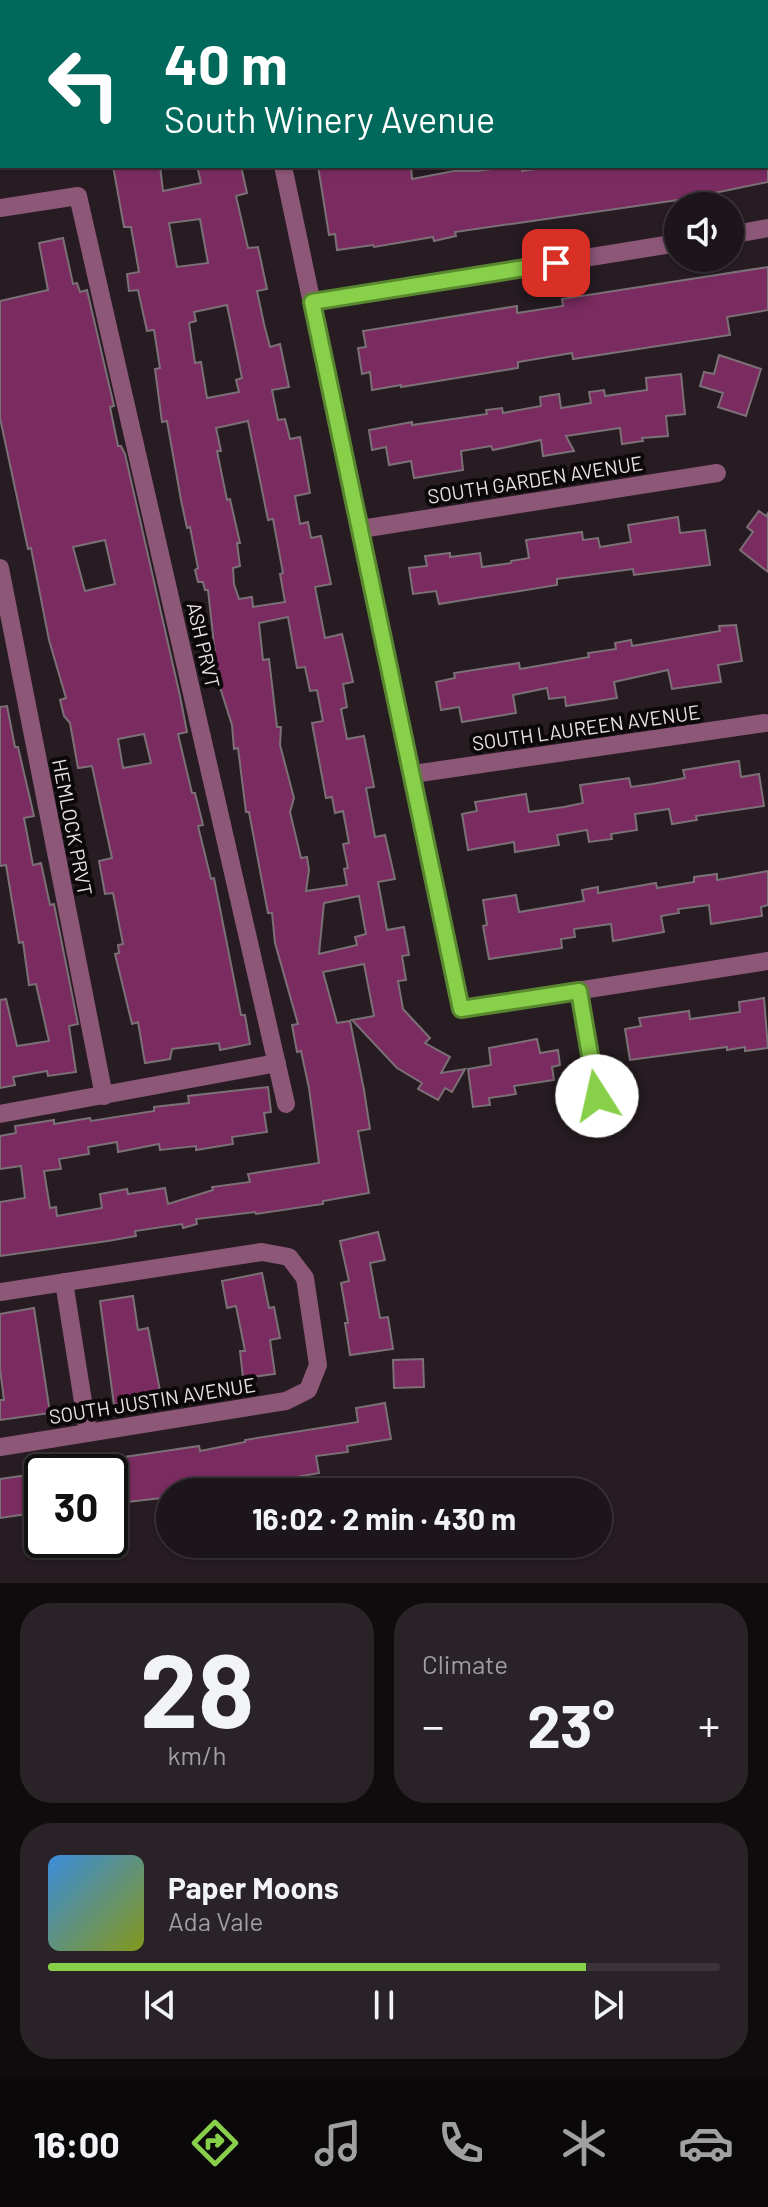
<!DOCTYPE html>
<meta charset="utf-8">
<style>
:root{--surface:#1c151a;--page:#292227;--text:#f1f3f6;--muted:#a09fa2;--line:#3a3439;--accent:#88cf4a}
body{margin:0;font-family:Barlow,sans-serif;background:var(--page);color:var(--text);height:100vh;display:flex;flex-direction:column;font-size:30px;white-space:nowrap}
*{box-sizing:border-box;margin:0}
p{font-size:26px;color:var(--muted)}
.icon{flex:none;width:44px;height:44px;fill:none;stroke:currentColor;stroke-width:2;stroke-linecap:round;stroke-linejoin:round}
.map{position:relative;height:1583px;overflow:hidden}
.side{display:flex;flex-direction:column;gap:20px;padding:20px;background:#0f0c0e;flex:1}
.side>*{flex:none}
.hud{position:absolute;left:0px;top:0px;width:768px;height:168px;box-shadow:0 2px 6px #0004,0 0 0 2px var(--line);background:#00695c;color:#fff;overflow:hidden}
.controls{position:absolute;left:664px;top:192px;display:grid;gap:16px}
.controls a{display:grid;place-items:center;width:80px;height:80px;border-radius:50%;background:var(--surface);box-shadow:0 2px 6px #0004,0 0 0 2px var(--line);font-size:40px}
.speed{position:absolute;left:24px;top:1454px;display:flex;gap:16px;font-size:40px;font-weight:700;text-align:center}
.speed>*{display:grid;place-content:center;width:104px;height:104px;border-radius:50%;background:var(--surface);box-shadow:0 2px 6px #0004,0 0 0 2px var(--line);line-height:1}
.speed .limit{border:4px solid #111;border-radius:12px;background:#fff;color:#111}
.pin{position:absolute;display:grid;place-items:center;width:68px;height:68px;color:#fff;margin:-34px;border-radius:16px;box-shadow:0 4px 12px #0006}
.me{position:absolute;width:88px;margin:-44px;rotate:350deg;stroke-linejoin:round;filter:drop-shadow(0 0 6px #0008)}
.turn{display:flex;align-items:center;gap:28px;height:168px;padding:0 32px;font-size:36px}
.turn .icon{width:104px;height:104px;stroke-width:2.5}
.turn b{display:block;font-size:56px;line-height:68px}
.big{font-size:60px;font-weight:700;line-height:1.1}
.side .card{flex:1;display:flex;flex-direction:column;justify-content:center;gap:12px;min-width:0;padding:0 28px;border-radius:32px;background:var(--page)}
.side .dial{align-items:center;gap:0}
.dial b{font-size:104px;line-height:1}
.song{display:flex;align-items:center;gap:24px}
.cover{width:96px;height:96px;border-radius:12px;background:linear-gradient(135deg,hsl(210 70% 55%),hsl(70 70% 35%))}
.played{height:8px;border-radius:4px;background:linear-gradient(90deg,var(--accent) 80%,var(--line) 80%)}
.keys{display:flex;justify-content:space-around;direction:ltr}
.heat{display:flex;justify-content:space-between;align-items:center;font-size:44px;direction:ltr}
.side .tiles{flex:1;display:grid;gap:20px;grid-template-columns:1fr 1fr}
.card:last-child{grid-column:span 2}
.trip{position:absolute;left:156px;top:1478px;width:456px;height:80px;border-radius:40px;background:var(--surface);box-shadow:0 2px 6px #0004,0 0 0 2px var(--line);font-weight:700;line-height:80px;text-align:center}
.tabs{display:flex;height:128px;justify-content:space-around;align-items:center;background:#0b080a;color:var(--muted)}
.tabs .icon{width:56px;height:56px}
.tabs .current{color:var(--accent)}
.tabs b{font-size:36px;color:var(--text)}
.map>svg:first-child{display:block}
.building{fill:#7a2b60;stroke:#7c7077;stroke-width:2;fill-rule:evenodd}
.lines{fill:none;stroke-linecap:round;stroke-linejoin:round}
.minor{stroke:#8d5778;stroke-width:18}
.major{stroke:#fc8cd3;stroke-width:20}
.route-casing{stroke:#588730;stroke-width:20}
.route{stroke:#88cf4a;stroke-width:14}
.labels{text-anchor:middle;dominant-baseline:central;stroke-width:8;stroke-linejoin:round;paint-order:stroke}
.street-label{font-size:20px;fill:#e9e2e5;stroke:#0c080a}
</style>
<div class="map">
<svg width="768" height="1583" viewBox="0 0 768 1583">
<rect width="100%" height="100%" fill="#261c22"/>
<path class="building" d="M 113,166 L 160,166 L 163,191 L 201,183 L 197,166 L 241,166 L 247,193 L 236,196 L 248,248 L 258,247 L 267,289 L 257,291 L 264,324 L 270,347 L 280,344 L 289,387 L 272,390 L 278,420 L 285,419 L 290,439 L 300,437 L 305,464 L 310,493 L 295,496 L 300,524 L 308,522 L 311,538 L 321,536 L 331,584 L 315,587 L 325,638 L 342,634 L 353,682 L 343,684 L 347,707 L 341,709 L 347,739 L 364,736 L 374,787 L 366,788 L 375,837 L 385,835 L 395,879 L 378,882 L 387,930 L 404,927 L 409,955 L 402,956 L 406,980 L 398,981 L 403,1009 L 430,1038 L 425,1043 L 450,1057 L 441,1073 L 465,1069 L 452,1092 L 445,1088 L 438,1100 L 418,1089 L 422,1083 L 397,1068 L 352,1020 L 374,1016 L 364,964 L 323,972 L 337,1023 L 350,1021 L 364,1090 L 370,1129 L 358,1131 L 369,1193 L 323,1201 L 323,1204 L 256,1214 L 255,1212 L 196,1219 L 197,1224 L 183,1228 L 182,1224 L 135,1231 L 136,1236 L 108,1241 L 0,1256 L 0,1202 L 25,1198 L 21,1166 L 0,1169 L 0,1136 L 16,1133 L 15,1126 L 54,1120 L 54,1124 L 90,1118 L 91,1121 L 154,1111 L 154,1107 L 189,1103 L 188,1096 L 268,1087 L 271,1112 L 264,1113 L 267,1132 L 232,1137 L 233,1144 L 196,1150 L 196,1146 L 160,1150 L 159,1144 L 118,1152 L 117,1142 L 88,1147 L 89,1154 L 59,1159 L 61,1169 L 44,1171 L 50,1208 L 56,1207 L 57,1216 L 102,1208 L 100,1194 L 127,1189 L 128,1194 L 165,1188 L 168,1204 L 213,1190 L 212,1187 L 250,1182 L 248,1174 L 319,1163 L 309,1088 L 301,1051 L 297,1052 L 292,1025 L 298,1024 L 275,943 L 272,913 L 268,913 L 249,812 L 246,812 L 238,748 L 234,749 L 232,725 L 218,681 L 208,590 L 205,590 L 203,582 L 198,582 L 195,570 L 198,568 L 190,527 L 187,528 L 181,500 L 167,421 L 162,422 L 155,369 L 160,368 L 154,330 L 147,331 L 138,290 L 129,291 L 127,274 L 139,272 L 131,227 L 124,227 ZM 200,219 L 208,263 L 177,267 L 169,223 ZM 227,305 L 242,378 L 236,380 L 239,392 L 207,398 L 201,362 L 195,363 L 189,323 L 196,321 L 194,312 ZM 248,421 L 268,520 L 273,519 L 283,573 L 280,574 L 285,602 L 253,607 L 252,597 L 239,599 L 234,584 L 233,568 L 240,566 L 237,543 L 240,543 L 230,499 L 227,500 L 217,451 L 221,451 L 216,428 ZM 288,617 L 297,668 L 305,667 L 310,691 L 317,690 L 323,721 L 312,723 L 326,798 L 332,797 L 335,813 L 343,811 L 349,843 L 343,844 L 348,868 L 344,869 L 347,885 L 306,891 L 309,870 L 307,857 L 301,858 L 290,812 L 294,798 L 280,745 L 281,727 L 277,727 L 269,659 L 263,660 L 259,623 ZM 359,896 L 366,934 L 355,937 L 357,945 L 319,954 L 324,903 Z
M 318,166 L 411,166 L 412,179 L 454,171 L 479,171 L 510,166 L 522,166 L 522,171 L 557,166 L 768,166 L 768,182 L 685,199 L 455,232 L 456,236 L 434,241 L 433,237 L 374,247 L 373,245 L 337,250 L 335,234 L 329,235 Z
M 63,238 L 73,284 L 77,283 L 80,292 L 87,290 L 114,406 L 110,407 L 118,446 L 121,446 L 125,454 L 180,696 L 187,732 L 178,734 L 192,793 L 195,793 L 203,825 L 198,826 L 211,879 L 214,878 L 241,1015 L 245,1015 L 250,1044 L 220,1050 L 219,1043 L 172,1049 L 170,1059 L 145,1063 L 138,1022 L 132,1024 L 115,954 L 119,953 L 118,945 L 123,944 L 113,893 L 105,894 L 99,861 L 112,858 L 92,766 L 78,768 L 70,723 L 64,716 L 60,700 L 66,698 L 49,640 L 31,548 L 28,549 L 0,418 L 0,301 L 48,290 L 39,243 ZM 105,540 L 115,584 L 85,591 L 73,547 ZM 144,734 L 151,763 L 123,768 L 118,739 Z
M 768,267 L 768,310 L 727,317 L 730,335 L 573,359 L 572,353 L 518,362 L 518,368 L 401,387 L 401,385 L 372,390 L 370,372 L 362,374 L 358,348 L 366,347 L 363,331 L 517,306 L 517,313 L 563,306 L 562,299 Z
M 719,355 L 761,369 L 746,416 L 718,407 L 723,393 L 700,386 L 704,372 L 714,374 Z
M 681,374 L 685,414 L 666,416 L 668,436 L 642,438 L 643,441 L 622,444 L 620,428 L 566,436 L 574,451 L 543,456 L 541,440 L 493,450 L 491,446 L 461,451 L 463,470 L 414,478 L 411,461 L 389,465 L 386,447 L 372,450 L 369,430 L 412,422 L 412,425 L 487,414 L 486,410 L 502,408 L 503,413 L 541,406 L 540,397 L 559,394 L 561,408 L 591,403 L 589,392 L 604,390 L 605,396 L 647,390 L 646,378 Z
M 759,511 L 766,516 L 768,513 L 768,572 L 740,550 L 753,532 L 747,527 Z
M 678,517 L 680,533 L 705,530 L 710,565 L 634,575 L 633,569 L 557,579 L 557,585 L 439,604 L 436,591 L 413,594 L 409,568 L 427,566 L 425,556 L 450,553 L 450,557 L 480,553 L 482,567 L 511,563 L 511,561 L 529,558 L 526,540 L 582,532 L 583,540 L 598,538 L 600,547 L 631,542 L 628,525 Z
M 736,625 L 742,661 L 718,665 L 721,682 L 672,689 L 668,670 L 614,682 L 617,698 L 566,706 L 565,697 L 549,699 L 547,688 L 513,695 L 516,713 L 462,722 L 459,707 L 441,710 L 436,682 L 455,678 L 454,673 L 519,663 L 520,669 L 589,657 L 588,653 L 616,649 L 615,643 L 631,640 L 632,646 L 720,631 L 719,626 Z
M 7,706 L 15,747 L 18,747 L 34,816 L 24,818 L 33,865 L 41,863 L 50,905 L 54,904 L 78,1024 L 69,1026 L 76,1072 L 48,1076 L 47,1071 L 13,1077 L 15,1085 L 0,1088 L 0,1000 L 6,999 L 17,1046 L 49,1041 L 36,984 L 29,985 L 23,942 L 19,943 L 6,865 L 0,866 L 0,707 Z
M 739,761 L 741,777 L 759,774 L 764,806 L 696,816 L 697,820 L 672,824 L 669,809 L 635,814 L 637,830 L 611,834 L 612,839 L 589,842 L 587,830 L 557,835 L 559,845 L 515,852 L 514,842 L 468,850 L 462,814 L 477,811 L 475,802 L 526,794 L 529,812 L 564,807 L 583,803 L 580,785 L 629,778 L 631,787 L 652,784 L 685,778 L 683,770 Z
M 768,871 L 768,905 L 761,907 L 762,916 L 711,924 L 709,905 L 678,909 L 679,913 L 661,916 L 664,932 L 613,941 L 611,924 L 574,929 L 575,937 L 561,939 L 562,948 L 489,959 L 483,926 L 487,925 L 483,900 L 516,895 L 519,912 L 584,901 L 582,890 L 598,887 L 598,893 L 656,883 L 657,888 L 694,882 L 694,877 L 717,874 L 717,880 Z
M 764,998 L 768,1048 L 745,1051 L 745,1047 L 727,1050 L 727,1047 L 630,1060 L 625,1029 L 641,1026 L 639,1018 L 689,1011 L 690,1019 L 740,1012 L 739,1002 Z
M 537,1039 L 540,1053 L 558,1050 L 560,1065 L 552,1067 L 554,1080 L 514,1086 L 516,1094 L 489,1098 L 490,1105 L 473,1107 L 468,1069 L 491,1065 L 489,1048 Z
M 378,1232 L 385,1260 L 370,1263 L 380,1318 L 388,1317 L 393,1349 L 350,1355 L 345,1323 L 348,1323 L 341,1283 L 349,1281 L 340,1241 Z
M 262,1273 L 269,1308 L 274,1307 L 280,1338 L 270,1340 L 275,1374 L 243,1378 L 240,1351 L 245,1351 L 236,1306 L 227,1308 L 222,1281 Z
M 133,1296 L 138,1330 L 148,1328 L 161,1396 L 114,1405 L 100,1301 Z
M 34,1308 L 50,1413 L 0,1420 L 0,1400 L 4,1400 L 0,1369 L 0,1314 Z
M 423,1359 L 424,1387 L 394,1388 L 393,1360 Z
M 385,1403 L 391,1439 L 347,1446 L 348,1452 L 316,1456 L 319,1473 L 252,1485 L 251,1479 L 215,1486 L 214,1480 L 170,1489 L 170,1497 L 110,1504 L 110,1459 L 199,1446 L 200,1451 L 245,1442 L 245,1440 L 358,1422 L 356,1408 Z
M 42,1473 L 42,1516 L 28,1519 L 27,1514 L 0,1518 L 0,1479 Z"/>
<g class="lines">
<path class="minor" d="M 143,0 L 143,2
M 766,11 L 768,11
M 283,166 L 461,1009 L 768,961
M 0,208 L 78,196 L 286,1104
M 730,235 L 768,228
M 312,302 L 678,243
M 361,529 L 717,473
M 0,568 L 104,1096
M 413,774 L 765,723
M 579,991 L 597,1096
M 0,1114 L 277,1063
M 64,1282 L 88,1433
M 0,1292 L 262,1252 L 289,1257 L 305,1278 L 318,1365 L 308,1390 L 286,1401 L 0,1447"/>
<path class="major" d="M 314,2 L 327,0
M 535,2 L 548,0
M 0,50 L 2,50
M 0,84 L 2,84"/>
</g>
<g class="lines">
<defs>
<path id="route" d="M 556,263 L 312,302 L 461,1009 L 579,991 L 597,1096"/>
</defs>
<use href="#route" class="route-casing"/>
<use href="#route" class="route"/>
</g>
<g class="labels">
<g class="street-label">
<text transform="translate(535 479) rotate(-9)">SOUTH GARDEN AVENUE</text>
<text transform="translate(204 645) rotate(77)">ASH PRVT</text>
<text transform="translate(586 727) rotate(-8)">SOUTH LAUREEN AVENUE</text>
<text transform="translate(73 827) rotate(79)">HEMLOCK PRVT</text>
<text transform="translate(152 1400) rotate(-9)">SOUTH JUSTIN AVENUE</text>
</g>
</g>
</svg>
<div class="controls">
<a><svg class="icon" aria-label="sound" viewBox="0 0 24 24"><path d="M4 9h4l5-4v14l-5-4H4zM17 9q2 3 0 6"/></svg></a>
</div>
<div class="speed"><div class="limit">30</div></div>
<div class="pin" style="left:556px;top:263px;background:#d93025"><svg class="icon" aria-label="arrive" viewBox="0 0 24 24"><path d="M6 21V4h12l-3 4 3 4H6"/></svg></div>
<svg class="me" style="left:597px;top:1096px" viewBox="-20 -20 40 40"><circle r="19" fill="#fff"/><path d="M0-13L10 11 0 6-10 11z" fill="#88cf4a"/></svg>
<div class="trip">16:02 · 2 min · 430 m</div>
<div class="hud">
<div class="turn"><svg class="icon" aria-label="left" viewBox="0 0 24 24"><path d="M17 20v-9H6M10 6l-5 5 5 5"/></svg><div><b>40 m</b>South Winery Avenue</div></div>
</div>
</div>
<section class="side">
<div class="tiles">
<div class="card dial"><b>28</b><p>km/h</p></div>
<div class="card"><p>Climate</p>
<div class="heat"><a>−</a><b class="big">23°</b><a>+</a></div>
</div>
<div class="card">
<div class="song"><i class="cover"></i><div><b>Paper Moons</b><p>Ada Vale</p></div></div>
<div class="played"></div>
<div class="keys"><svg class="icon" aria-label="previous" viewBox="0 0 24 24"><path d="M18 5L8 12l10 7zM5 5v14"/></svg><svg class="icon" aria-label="pause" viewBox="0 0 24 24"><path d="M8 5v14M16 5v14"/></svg><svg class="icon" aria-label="next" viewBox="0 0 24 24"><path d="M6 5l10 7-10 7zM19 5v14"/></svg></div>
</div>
</div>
</section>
<nav class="tabs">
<b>16:00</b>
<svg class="icon current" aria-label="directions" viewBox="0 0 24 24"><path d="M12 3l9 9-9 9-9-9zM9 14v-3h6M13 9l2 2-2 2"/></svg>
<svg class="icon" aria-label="music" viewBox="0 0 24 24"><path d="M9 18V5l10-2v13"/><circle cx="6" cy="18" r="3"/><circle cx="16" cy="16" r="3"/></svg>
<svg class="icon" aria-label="phone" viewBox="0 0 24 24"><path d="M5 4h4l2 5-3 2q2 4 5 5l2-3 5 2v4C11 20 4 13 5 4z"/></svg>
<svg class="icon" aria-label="climate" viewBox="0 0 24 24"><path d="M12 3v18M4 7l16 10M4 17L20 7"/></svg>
<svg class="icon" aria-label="car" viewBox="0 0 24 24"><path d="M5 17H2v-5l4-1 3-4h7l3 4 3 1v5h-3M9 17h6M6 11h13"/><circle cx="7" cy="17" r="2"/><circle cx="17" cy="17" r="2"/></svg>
</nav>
